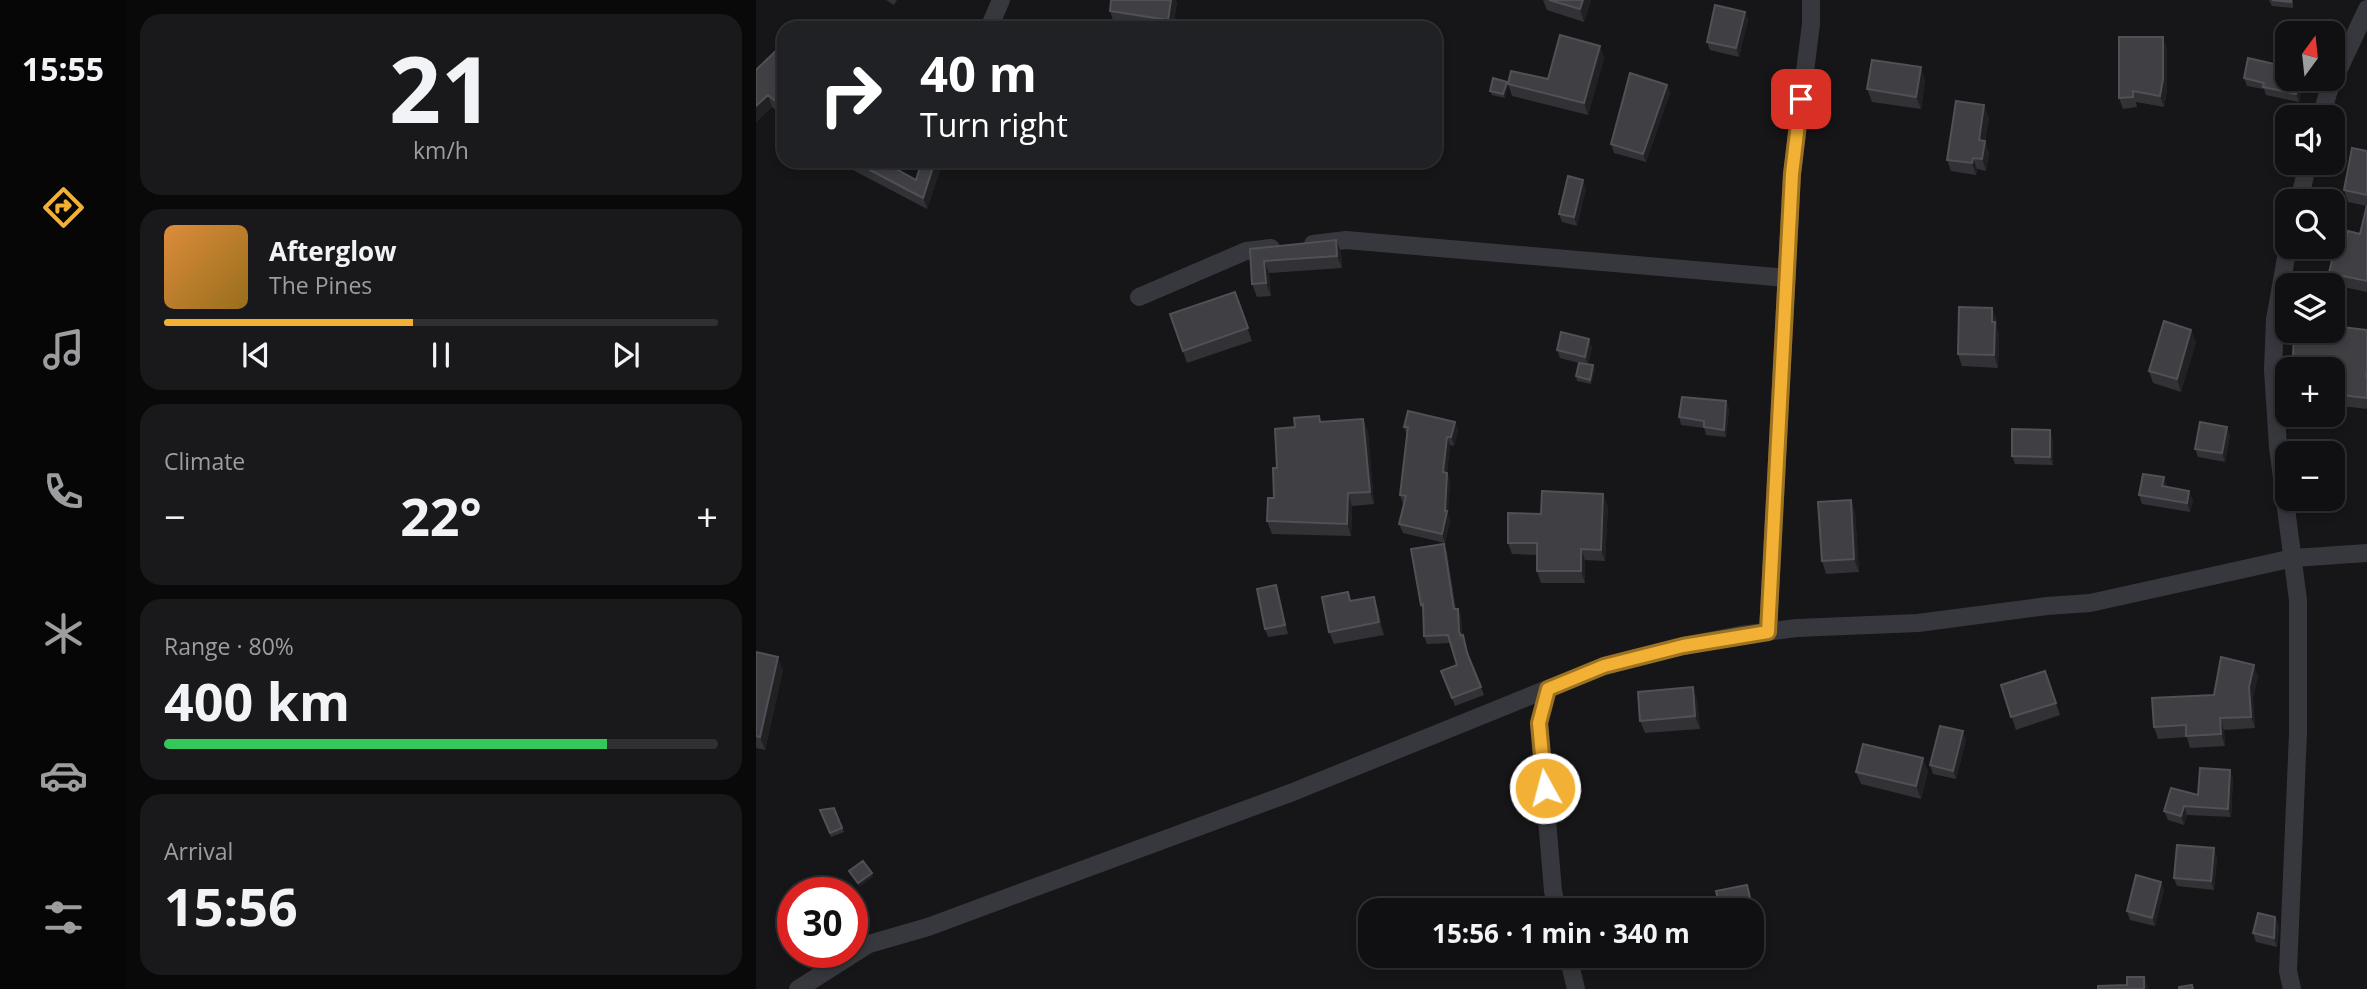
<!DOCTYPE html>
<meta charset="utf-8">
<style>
:root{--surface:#101012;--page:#19191b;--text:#f1f3f6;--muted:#9c9d9f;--line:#303032;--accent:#f2b134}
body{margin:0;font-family:"Open Sans",sans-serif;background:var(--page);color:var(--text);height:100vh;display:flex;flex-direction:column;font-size:26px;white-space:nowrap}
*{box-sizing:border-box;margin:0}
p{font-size:23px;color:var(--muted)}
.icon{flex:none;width:38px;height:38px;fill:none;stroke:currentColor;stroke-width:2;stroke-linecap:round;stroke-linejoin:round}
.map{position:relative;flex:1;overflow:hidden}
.panel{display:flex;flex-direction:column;gap:14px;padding:14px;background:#09090a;width:630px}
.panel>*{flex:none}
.top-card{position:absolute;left:21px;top:21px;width:665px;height:147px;border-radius:21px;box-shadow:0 4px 10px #0003,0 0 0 2px var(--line);background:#202124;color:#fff;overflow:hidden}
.needle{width:46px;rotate:15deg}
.buttons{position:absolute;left:1519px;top:21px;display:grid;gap:14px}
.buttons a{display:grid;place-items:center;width:70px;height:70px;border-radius:14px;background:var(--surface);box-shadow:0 4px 10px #0003,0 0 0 2px var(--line);font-size:35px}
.speed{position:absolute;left:21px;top:877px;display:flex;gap:14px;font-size:35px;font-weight:700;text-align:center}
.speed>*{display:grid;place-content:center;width:91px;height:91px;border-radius:50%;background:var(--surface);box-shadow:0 4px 10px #0003,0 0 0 2px var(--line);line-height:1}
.speed .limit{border:10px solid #d22;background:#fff;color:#111}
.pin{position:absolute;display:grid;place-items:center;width:60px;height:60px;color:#fff;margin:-30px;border-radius:14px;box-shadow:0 4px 10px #0006}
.me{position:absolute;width:77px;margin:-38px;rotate:353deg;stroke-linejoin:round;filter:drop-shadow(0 0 5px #0008)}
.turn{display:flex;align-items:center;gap:24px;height:147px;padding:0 28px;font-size:32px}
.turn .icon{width:91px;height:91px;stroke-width:2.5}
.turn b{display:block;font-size:49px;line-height:60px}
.big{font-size:52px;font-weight:700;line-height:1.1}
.panel .widget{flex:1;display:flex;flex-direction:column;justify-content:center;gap:10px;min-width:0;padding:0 24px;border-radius:21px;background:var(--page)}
.panel .dial{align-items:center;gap:0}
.dial b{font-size:91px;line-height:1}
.song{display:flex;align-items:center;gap:21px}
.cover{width:84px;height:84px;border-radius:10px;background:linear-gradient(135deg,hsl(30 70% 55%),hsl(40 70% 35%))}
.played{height:7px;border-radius:4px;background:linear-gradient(90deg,var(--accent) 45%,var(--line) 45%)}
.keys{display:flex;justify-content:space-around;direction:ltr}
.heat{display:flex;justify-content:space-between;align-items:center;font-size:38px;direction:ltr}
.charge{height:10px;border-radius:5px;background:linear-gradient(90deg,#34c759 80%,var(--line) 0)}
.trip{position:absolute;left:602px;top:898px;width:406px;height:70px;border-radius:21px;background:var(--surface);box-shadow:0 4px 10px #0003,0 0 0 2px var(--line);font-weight:700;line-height:70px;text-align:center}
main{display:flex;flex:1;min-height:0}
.tabs{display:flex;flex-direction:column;width:126px;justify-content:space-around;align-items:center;background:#060607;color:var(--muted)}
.tabs .icon{width:49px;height:49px}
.tabs .active{color:var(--accent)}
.tabs b{font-size:32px;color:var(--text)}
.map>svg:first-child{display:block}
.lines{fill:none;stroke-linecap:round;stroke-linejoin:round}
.minor{stroke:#37383d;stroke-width:18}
.wall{fill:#323236}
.shaded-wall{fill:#212124}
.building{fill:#3f3f44;stroke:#4f5156;stroke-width:2}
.route-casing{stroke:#9d7322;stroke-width:18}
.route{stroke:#f2b134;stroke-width:12}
</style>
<main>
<nav class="tabs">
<b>15:55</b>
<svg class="icon active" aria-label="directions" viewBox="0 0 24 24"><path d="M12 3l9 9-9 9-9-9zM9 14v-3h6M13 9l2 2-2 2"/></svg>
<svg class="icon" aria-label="music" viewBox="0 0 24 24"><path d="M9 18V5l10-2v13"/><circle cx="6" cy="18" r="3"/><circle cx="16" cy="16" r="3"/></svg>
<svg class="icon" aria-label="phone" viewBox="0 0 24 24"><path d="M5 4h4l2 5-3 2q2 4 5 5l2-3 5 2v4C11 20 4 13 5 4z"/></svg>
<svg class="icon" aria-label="climate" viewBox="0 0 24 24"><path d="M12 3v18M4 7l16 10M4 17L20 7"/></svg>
<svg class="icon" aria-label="car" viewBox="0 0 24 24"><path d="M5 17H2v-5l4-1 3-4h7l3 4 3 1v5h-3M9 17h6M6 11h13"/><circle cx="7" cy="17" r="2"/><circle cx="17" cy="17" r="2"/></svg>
<svg class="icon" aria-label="filters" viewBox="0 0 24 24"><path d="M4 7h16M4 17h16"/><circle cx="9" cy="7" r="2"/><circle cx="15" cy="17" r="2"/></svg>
</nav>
<section class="panel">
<div class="widget dial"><b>21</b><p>km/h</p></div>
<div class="widget">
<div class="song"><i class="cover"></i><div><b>Afterglow</b><p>The Pines</p></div></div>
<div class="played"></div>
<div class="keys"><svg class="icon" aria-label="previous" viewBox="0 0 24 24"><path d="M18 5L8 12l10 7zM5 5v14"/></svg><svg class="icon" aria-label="pause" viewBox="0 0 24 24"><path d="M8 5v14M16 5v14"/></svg><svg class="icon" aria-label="next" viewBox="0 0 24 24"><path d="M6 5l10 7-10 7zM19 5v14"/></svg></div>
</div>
<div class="widget"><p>Climate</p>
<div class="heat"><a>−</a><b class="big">22°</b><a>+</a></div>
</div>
<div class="widget"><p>Range · 80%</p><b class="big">400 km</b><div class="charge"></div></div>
<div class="widget"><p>Arrival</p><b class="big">15:56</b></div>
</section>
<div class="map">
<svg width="1611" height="989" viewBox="0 0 1611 989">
<rect width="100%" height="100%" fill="#161618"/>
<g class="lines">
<path class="minor" d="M 233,28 L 245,0
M 1565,117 L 1573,90 L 1611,9
M 1543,201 L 1552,163
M 557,244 L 590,240 L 1031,278
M 1532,247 L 1519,319 L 1517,370 L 1522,447 L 1542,600 L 1542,733 L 1532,971 L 1536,989
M 383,297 L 490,251 L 515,248
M 1012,632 L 1036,174 L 1055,24 L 1055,0
M 792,689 L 783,723 L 797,891 L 801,910
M 812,956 L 820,989
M 42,989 L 113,944 L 172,927 L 537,792 L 848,666 L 927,646 L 984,635 L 1041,628 L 1162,623 L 1291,606 L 1334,603 L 1538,558 L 1611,553"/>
</g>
<path class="wall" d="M 130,0 L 141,0 L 138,5 Z
M 787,0 L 835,0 L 828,22 L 791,10 Z
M 1513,0 L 1537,0 L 1537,8 L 1516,6 Z
M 421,2 L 417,28 L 386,28 L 358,23 L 354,11 Z
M 989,12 L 992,20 L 983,57 L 954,50 L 951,42 Z
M 28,43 L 28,117 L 16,107 L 0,122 Z
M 844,46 L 848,58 L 832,115 L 756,96 L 752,84 L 792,79 Z
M 1411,48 L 1411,90 L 1408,107 L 1380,102 L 1381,107 L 1367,109 L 1363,98 Z
M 1488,78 L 1531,79 L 1548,79 L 1543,102 L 1510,95 L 1508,89 L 1491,86 Z
M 1169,80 L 1165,109 L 1116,102 L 1111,89 Z
M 911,85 L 914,93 L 890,162 L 858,153 L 855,144 Z
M 752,86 L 749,98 L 736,95 L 734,91 Z
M 1233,117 L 1229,141 L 1233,153 L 1230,171 L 1221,169 L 1220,175 L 1195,171 L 1191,160 Z
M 1611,151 L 1611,292 L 1578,285 L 1573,273 L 1589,241 L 1604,234 L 1611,206 L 1592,202 L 1588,190 Z
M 92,161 L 126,161 L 160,180 L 166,161 L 187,161 L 171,209 L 95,169 Z
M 830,189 L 821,226 L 806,222 L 803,214 Z
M 494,249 L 585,252 L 586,268 L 513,273 L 515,296 L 501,297 L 496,284 Z
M 479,292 L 496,341 L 431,363 L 414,314 Z
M 1236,308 L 1241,321 L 1241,328 L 1243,334 L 1242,368 L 1206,366 L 1202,354 Z
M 1611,330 L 1611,409 L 1577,405 L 1577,369 L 1542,369 L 1537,357 Z
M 1440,342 L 1425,392 L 1397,383 L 1393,371 Z
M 836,347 L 832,364 L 839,369 L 835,384 L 821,381 L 820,376 L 827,364 L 804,358 L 801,350 Z
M 970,401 L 973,409 L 970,437 L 950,435 L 948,428 L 925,425 L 923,417 Z
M 607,419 L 612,432 L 618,504 L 596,506 L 595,536 L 516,534 L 511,521 L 518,498 L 521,468 L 539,427 L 565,422 Z
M 699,422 L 702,430 L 698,446 L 694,445 L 691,473 L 694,481 L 692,514 L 694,520 L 689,543 L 647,533 L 643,524 L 648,504 L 647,504 L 644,495 L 651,435 L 648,427 Z
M 1474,435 L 1469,462 L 1442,457 L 1439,449 Z
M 1297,439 L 1297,465 L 1259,464 L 1256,456 Z
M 1408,477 L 1411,487 L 1437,500 L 1434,512 L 1386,504 L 1383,495 Z
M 1095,500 L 1099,513 L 1103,572 L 1070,574 L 1066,561 Z
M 852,506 L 849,561 L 829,560 L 829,583 L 785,583 L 781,571 L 781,555 L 756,554 L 752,543 L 785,514 Z
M 688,544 L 691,552 L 700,609 L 702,609 L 705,617 L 706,636 L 710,644 L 714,659 L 728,695 L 699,706 L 685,671 L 701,665 L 694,643 L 671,644 L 668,636 L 667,612 L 665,605 Z
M 523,594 L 532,634 L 512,637 L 509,629 Z
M 596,601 L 622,609 L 628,635 L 578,644 L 573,632 Z
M 0,652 L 27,670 L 9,750 L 0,748 Z
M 1289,671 L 1304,715 L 1260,730 L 1245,685 Z
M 1502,676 L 1497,698 L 1499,728 L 1468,730 L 1469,746 L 1434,748 L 1431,737 L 1402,739 L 1398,727 L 1458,695 Z
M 937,687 L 941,700 L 944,729 L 889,733 L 884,721 Z
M 1210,740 L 1200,779 L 1177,774 L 1174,765 Z
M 1172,771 L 1165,799 L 1105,784 L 1100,772 Z
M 1477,778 L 1475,817 L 1431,815 L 1428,825 L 1412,820 L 1408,811 Z
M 78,808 L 88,832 L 75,837 L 64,810 Z
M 1461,857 L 1458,890 L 1421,886 L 1418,878 Z
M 991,885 L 1000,919 L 996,920 L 996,910 Z
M 1408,890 L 1399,926 L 1374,920 L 1371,911 Z
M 1519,917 L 1523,925 L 1521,947 L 1500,942 L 1497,933 Z
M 924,956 L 959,956 L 928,966 Z"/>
<path class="shaded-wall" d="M 415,0 L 420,0 L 421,2 L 417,28 L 415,28 L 412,20 Z
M 827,0 L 835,0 L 828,22 L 824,9 Z
M 989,12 L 992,20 L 983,57 L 980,48 Z
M 1407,37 L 1411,48 L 1411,90 L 1408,107 L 1404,96 Z
M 844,46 L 848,58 L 832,115 L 828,103 Z
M 1165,67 L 1169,80 L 1165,109 L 1160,97 Z
M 1543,79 L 1548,79 L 1543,102 L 1540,94 Z
M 751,82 L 752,86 L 749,98 L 747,94 Z
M 911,85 L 914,93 L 890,162 L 887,154 Z
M 12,95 L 16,107 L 0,122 L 0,106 Z
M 1228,105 L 1233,117 L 1229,141 L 1233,153 L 1230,171 L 1226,159 L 1223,140 Z
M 1217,158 L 1221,169 L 1220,175 L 1216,163 Z
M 179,161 L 187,161 L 171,209 L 167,198 Z
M 827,180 L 830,189 L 821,226 L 818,217 Z
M 580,240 L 585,252 L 586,268 L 581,256 Z
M 508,261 L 513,273 L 515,296 L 510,283 Z
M 1236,308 L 1241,321 L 1241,328 L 1243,334 L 1242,368 L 1238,355 Z
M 1435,330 L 1440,342 L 1425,392 L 1421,379 Z
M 833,339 L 836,347 L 832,365 L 829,357 Z
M 837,365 L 839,369 L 835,384 L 834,380 Z
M 970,401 L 973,409 L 970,437 L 968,430 Z
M 607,419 L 612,432 L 618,504 L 614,492 Z
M 699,422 L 702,430 L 698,446 L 695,437 Z
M 1471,427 L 1474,435 L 1469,462 L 1466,453 Z
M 1294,430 L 1297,439 L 1297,465 L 1294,457 Z
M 691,437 L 694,445 L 690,481 L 687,472 Z
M 691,473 L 694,481 L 692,514 L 694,520 L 689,543 L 686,534 L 689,511 Z
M 1408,477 L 1411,485 L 1409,494 L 1406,486 Z
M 1433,491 L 1437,500 L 1434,512 L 1431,503 Z
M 592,493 L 596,506 L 595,536 L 591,524 Z
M 847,494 L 852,506 L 849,561 L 845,550 Z
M 1095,500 L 1099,513 L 1103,572 L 1098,559 Z
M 688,544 L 691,552 L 701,617 L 698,609 Z
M 825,549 L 829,560 L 829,583 L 825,571 Z
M 520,585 L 523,594 L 532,634 L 529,625 Z
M 618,597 L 622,609 L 628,635 L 623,622 Z
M 702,609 L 705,617 L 706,641 L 703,632 Z
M 22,657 L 27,670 L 9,750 L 4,737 Z
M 1498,665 L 1502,676 L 1497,698 L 1499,728 L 1495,717 L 1493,687 Z
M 937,687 L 941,700 L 944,729 L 939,716 Z
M 1464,718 L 1468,730 L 1469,746 L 1465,734 Z
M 1207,731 L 1210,740 L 1200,779 L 1197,771 Z
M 1167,758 L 1172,771 L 1165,799 L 1160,786 Z
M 1474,770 L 1477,778 L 1475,817 L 1472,809 Z
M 1428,806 L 1431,815 L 1428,825 L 1425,816 Z
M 1458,848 L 1461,857 L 1458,890 L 1455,881 Z
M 116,873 L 117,877 L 103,887 L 102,883 Z
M 1405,882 L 1408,890 L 1399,926 L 1396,918 Z
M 991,885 L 994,893 L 1000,919 L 997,910 Z
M 1519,917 L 1523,925 L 1521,947 L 1518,938 Z
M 1388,977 L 1393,989 L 1388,989 Z"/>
<path class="building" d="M 355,0 L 415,0 L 412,20 L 354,11 Z
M 793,0 L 827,0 L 824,9 Z
M 1516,0 L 1535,0 L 1535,2 Z
M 959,5 L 989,12 L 980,48 L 951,42 Z
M 634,22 L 668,25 L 668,28 L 634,28 Z
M 804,35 L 844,46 L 828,103 L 752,84 L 755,71 L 792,79 Z
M 1363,37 L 1407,37 L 1407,79 L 1404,96 L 1377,91 L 1377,97 L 1363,98 Z
M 28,43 L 28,108 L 12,95 L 0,106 L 0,70 Z
M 1492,58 L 1531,67 L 1531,79 L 1543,79 L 1540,94 L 1507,87 L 1508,83 L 1488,78 Z
M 1116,60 L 1165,67 L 1160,97 L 1111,89 Z
M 874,73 L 911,85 L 887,154 L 855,144 Z
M 737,78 L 751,82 L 747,94 L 734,91 Z
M 1200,101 L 1228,105 L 1223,140 L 1229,141 L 1226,159 L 1217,158 L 1216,163 L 1191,160 Z
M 1596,148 L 1611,151 L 1611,195 L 1588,190 Z
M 97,161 L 126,161 L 160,180 L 166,161 L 179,161 L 167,198 Z
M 812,176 L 827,180 L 818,217 L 803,214 Z
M 1611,205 L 1611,281 L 1573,273 L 1581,239 L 1589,241 L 1592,231 L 1604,234 Z
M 580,240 L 581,256 L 508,261 L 510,283 L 496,284 L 494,249 Z
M 479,292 L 492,328 L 427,351 L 414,314 Z
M 1203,307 L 1236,308 L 1236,322 L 1239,322 L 1238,355 L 1202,354 Z
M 1408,321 L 1435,330 L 1421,379 L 1393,371 Z
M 1577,326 L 1611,330 L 1611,368 L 1610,377 L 1611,378 L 1611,398 L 1577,394 L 1577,369 L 1546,369 L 1547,357 L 1537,357 L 1538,331 L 1577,331 Z
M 805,332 L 833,339 L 829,357 L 801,350 Z
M 823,363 L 837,365 L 834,380 L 820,376 Z
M 926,397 L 970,401 L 968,430 L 948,427 L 948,421 L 923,417 Z
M 652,411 L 699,422 L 695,437 L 691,437 L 687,472 L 691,473 L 689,511 L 691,511 L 686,534 L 643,524 L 650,496 L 644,495 L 652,427 L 648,427 Z
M 563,416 L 564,422 L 607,419 L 614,492 L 592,493 L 591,524 L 511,521 L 512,498 L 518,498 L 517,468 L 521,468 L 519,429 L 539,427 L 538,418 Z
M 1444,422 L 1471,427 L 1466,453 L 1439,449 Z
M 1256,429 L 1294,430 L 1294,457 L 1256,456 Z
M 1387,474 L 1408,477 L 1406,486 L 1433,491 L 1431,503 L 1383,495 Z
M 786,491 L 847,494 L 845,550 L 825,549 L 825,571 L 781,571 L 781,543 L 752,543 L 752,513 L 785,514 Z
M 1095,500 L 1098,559 L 1066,561 L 1062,502 Z
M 688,544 L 698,609 L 702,609 L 703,632 L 705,636 L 707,635 L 711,653 L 725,687 L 696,698 L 685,671 L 701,665 L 692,635 L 668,636 L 667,604 L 665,605 L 655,549 Z
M 520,585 L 529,625 L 509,629 L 501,589 Z
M 592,592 L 594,601 L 618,597 L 623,622 L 573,632 L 566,597 Z
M 0,652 L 22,657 L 4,737 L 0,736 Z
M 1465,657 L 1498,665 L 1493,687 L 1495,717 L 1464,718 L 1465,734 L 1430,736 L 1430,725 L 1398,727 L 1396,698 L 1458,695 Z
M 1289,671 L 1300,703 L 1255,717 L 1245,685 Z
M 937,687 L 939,716 L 884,721 L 882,692 Z
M 1184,726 L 1207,731 L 1197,771 L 1174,765 Z
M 1107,744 L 1167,758 L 1160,786 L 1100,772 Z
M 1444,768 L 1474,770 L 1472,809 L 1428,806 L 1425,816 L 1408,811 L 1415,788 L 1442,795 Z
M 78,808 L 86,828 L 74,833 L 64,810 Z
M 1421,845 L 1458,848 L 1455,881 L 1418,878 Z
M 107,861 L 116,873 L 102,883 L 93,871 Z
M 1380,875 L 1405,882 L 1396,918 L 1371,911 Z
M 991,885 L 997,910 L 964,910 L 960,891 Z
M 1502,913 L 1519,917 L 1518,938 L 1497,933 Z
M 1371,977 L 1388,977 L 1388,989 L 1342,989 L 1342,986 L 1371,985 Z
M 1436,985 L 1437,989 L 1423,989 L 1423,987 Z"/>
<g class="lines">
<defs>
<path id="route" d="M 789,788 L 783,723 L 792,689 L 848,666 L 927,646 L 1012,632 L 1036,174 L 1045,99"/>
</defs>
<use href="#route" class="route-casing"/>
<use href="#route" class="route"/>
</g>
</svg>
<div class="buttons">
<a><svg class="needle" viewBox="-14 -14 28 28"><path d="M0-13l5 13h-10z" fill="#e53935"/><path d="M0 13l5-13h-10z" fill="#9c9d9f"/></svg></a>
<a><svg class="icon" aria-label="sound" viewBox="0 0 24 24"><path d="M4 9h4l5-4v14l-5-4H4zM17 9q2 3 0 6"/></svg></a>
<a><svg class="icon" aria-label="search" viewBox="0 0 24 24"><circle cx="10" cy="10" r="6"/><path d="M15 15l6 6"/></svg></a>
<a><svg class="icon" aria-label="layers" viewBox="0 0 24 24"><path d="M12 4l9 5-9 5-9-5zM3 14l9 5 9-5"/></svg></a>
<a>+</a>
<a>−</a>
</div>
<div class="speed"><div class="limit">30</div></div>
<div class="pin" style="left:1045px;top:99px;background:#d93025"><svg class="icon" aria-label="arrive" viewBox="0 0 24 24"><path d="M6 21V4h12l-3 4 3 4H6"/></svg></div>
<svg class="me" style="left:789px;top:788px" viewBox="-20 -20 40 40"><circle r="17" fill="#f2b134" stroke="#fff" stroke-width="3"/><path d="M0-11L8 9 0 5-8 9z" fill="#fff"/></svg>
<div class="trip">15:56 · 1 min · 340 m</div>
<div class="top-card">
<div class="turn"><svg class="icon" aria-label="right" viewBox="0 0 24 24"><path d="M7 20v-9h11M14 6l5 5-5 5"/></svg><div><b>40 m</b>Turn right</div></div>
</div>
</div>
</main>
